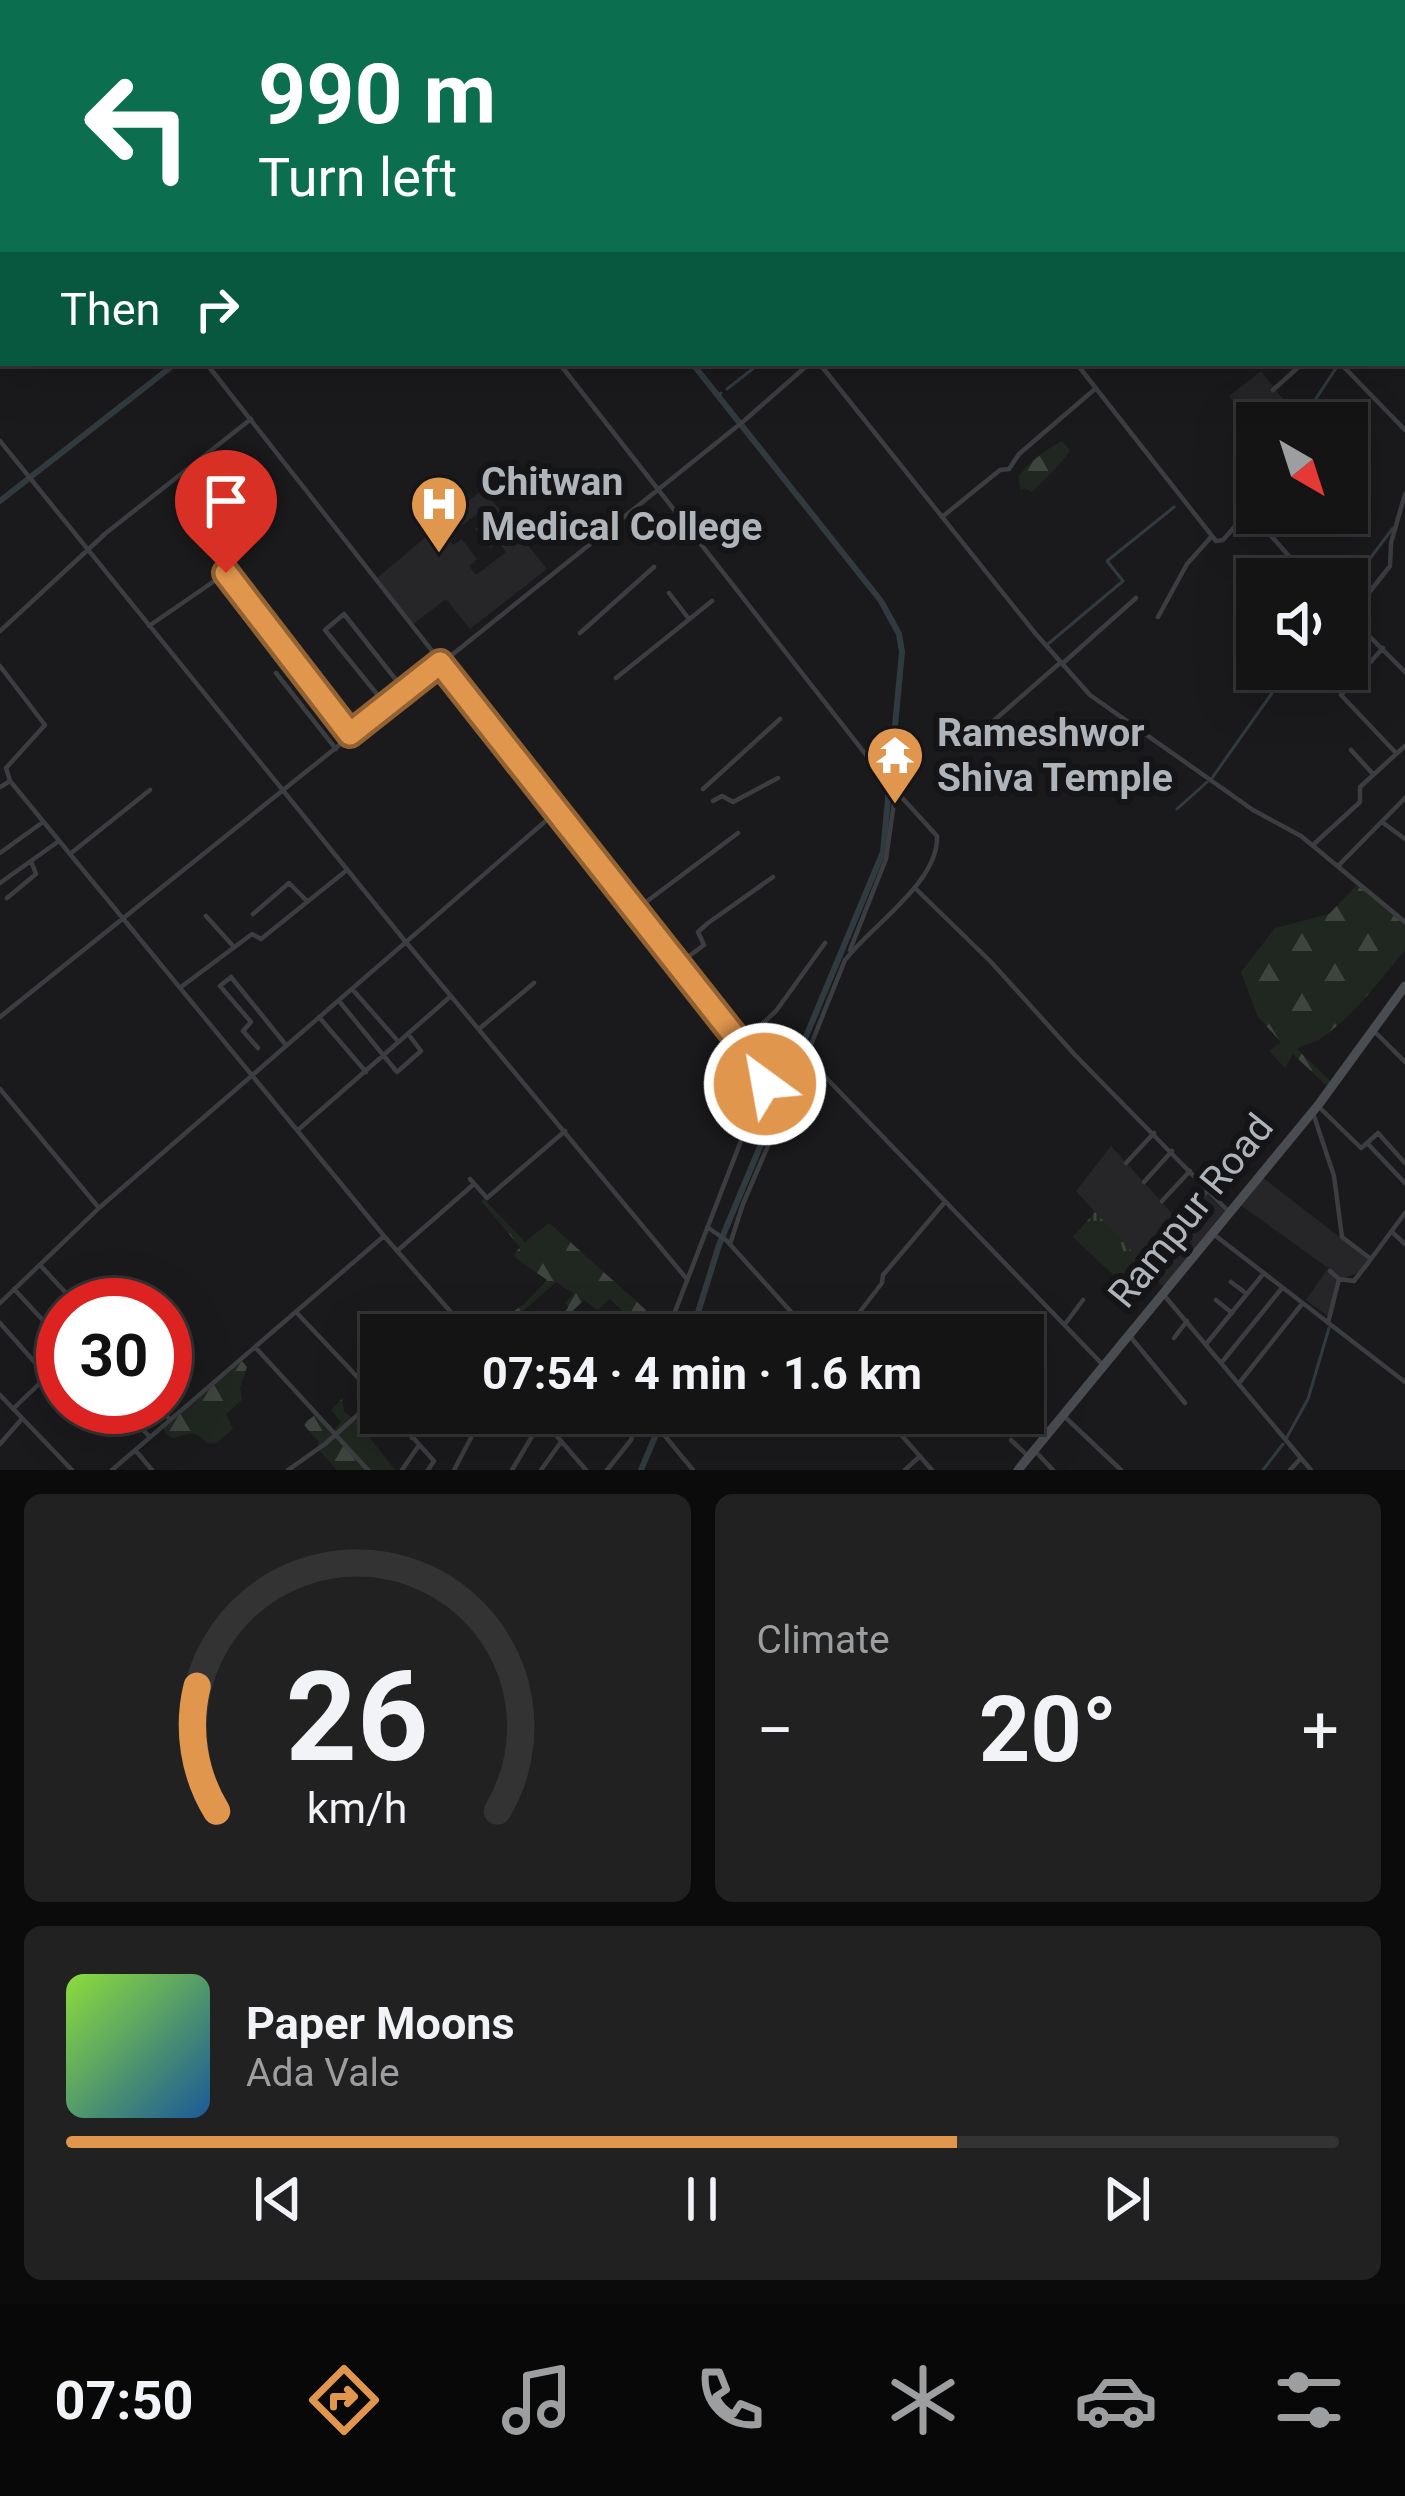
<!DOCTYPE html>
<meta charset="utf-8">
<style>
:root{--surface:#141415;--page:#212122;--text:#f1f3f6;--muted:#9d9ea0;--line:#333334;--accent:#e1964d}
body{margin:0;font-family:Roboto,sans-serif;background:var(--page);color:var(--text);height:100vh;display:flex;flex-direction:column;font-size:45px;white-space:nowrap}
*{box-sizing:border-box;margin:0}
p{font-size:39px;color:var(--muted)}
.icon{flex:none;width:66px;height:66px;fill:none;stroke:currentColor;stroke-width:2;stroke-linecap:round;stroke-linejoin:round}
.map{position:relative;height:1470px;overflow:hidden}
.side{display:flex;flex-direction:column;gap:24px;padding:24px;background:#0b0b0c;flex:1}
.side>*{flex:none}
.top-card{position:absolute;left:0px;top:0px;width:1407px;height:366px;box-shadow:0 12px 48px #0002,0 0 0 3px var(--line);background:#0b6e4f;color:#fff;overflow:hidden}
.needle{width:78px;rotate:141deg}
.fabs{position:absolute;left:1236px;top:402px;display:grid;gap:24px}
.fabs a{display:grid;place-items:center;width:132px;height:132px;border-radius:0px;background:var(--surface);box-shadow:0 12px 48px #0002,0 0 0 3px var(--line);font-size:60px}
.speed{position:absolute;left:36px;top:1278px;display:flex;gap:24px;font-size:60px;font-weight:700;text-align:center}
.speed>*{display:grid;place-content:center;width:156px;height:156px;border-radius:50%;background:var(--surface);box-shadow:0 12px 48px #0002,0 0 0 3px var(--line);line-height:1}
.speed .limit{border:18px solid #d22;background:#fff;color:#111}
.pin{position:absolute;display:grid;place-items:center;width:102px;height:102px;color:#fff;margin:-123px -51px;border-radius:50% 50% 50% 0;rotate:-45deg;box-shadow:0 0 12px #0007}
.pin .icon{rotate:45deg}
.me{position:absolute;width:132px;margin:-66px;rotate:328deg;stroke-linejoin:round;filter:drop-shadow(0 0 9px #0008)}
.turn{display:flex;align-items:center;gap:42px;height:252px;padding:0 60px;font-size:54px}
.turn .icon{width:156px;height:156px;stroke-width:2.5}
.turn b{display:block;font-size:84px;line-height:102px}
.then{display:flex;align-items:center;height:114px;padding:0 60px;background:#0003;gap:24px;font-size:45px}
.big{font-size:90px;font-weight:700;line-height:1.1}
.side .tile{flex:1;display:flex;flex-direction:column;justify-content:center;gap:18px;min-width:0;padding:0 42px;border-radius:18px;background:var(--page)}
.side .dial{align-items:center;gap:0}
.dial svg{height:312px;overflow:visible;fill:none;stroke:var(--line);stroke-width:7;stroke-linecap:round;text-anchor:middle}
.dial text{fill:var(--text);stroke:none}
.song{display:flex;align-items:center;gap:36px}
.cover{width:144px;height:144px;border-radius:18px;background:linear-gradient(135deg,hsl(90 70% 55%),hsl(210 70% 35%))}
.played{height:12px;border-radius:6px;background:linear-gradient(90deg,var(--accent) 70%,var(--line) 70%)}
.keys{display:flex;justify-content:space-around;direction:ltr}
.heat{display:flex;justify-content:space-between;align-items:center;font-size:66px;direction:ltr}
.side .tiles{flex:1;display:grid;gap:24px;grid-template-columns:1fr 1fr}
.tile:last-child{grid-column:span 2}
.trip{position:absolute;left:360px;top:1314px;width:684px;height:120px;border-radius:0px;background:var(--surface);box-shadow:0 12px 48px #0002,0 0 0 3px var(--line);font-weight:700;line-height:120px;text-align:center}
.menu{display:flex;height:192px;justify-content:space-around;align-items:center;background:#080808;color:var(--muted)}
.menu .icon{width:84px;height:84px}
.menu .active{color:var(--accent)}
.menu b{font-size:54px;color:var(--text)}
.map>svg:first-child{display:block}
.built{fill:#262629;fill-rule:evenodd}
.grass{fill:url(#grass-tufts)}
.forest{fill:url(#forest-firs)}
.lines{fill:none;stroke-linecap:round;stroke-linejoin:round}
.stream{stroke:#313b3f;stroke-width:3}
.canal{stroke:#313b3f;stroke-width:6}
.street{stroke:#3b3d40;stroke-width:4.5}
.secondary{stroke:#494c50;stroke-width:9}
.route-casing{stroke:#926232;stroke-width:30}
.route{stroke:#e1964d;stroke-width:21}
.labels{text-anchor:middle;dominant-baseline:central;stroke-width:12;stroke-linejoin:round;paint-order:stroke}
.poi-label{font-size:39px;font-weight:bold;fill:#aeb4ba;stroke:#151517;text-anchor:start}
.street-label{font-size:39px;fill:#aeb4ba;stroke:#151517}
</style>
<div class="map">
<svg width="1405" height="1470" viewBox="0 0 1405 1470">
<defs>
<pattern id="grass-tufts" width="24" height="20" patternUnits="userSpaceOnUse" patternTransform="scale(3)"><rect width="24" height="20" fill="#202720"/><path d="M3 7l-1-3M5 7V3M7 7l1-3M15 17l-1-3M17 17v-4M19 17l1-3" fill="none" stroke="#3e443e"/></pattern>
<pattern id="forest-firs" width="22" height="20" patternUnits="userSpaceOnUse" patternTransform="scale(3)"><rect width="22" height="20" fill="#202720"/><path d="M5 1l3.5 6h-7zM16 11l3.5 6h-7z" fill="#3e443e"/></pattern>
</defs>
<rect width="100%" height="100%" fill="#1a1a1c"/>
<path class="built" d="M 1261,371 L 1283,399 L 1267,423 L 1257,423 L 1257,430 L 1229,396 Z
M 483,489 L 547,569 L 470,629 L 446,599 L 412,625 L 377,578 ZM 477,514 L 483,522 L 475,529 L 490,548 L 499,542 L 506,552 L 476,575 L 469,566 L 477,559 L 462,539 L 453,545 L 447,537 Z
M 1111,1146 L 1179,1221 L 1207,1193 L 1226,1213 L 1164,1288 L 1076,1191 Z
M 1262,1177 L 1368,1259 L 1359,1273 L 1339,1279 L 1329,1317 L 1306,1300 L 1328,1268 L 1239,1204 Z"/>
<path class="grass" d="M 1095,1212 L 1141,1261 L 1120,1281 L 1073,1237 Z"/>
<path class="forest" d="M 1062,441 L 1070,450 C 1066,459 1040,484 1032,492 L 1025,488 L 1021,490 L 1018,478 C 1027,463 1047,449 1062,441 Z
M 1357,885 L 1405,925 L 1405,950 C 1380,980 1354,1015 1323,1037 C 1314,1044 1306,1043 1297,1049 L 1331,1082 L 1327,1086 L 1293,1054 L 1285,1068 L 1269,1051 L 1281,1042 L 1258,1017 L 1241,972 L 1275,928 L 1329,914 Z
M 484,1199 L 525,1242 L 549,1223 L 646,1310 L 645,1315 L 633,1321 L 610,1299 L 598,1310 L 584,1300 L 559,1324 L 555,1320 L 568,1308 L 565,1303 L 574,1294 L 556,1282 L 497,1334 L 492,1327 L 524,1304 L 547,1280 L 517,1259 L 514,1255 L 520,1247 L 481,1201 Z
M 242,1361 L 247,1367 L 240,1388 L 242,1400 L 226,1414 L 233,1429 L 216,1443 L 207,1443 C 193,1428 188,1435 172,1438 L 165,1433 L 164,1428 Z
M 342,1399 L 344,1412 L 355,1419 L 395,1470 L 337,1470 L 317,1448 L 319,1442 L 303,1424 L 315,1415 L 333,1431 L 341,1422 L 331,1410 Z"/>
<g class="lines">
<path class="stream" d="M 581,0 L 583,3
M 658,0 L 660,3
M 828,0 L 830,3
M 727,389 L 760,363
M 719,395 L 721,393
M 1300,423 L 1338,365
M 1273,532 L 1291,513
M 1347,589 L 1393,528
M 1048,644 L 1123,581 L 1107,561 L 1174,507
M 1212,778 L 1289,669
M 1177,809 L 1207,782
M 1287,1437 L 1308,1399 L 1329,1328
M 1263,1470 L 1283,1444"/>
<path class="canal" d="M 276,0 L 276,3
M 1362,3 L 1362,0
M 1404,239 L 1405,240
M 0,501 L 176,363
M 691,1335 L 719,1245 L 883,852 L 902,652 L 899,634 L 881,601 L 692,363
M 641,1470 L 665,1413"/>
<path class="street" d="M 112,0 L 115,3
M 279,0 L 280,3
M 527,0 L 530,3
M 784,0 L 786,3
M 1042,0 L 1045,3
M 1301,0 L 1304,3
M 727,3 L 730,0
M 1249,3 L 1253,0
M 1354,3 L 1354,0
M 0,14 L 3,18
M 0,109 L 3,113
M 1404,246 L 1405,247
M 206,363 L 766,1076 L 666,1335
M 559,363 L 885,779 L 937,836 C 939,882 872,925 846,959
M 819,363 L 1035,633 L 1090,695 L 1253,810 L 1301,836 L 1405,922
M 1076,363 L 1216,541 L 1223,540 L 1245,515 L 1252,514 L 1309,579
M 1340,363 L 1405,430
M 1273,390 L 1303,363
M 0,441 L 405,941 L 686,1278
M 942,517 L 1000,470 L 1009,469 L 1019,454 L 1095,389
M 669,593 L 689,619
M 1158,617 L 1187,564 L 1212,536
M 1349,618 L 1390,566 L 1391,543 L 1405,494
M 1352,619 L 1405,672
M 149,626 L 226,573 L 350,734
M 0,631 L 106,533 L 251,419
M 580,633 L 654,567
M 1383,648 L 1341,695 L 1396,753
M 1062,664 L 1136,598
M 0,666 L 45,725 L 6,768 L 10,781
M 276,673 L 336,749
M 616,678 L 712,601
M 385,704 L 325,630 L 344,614 L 404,690
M 982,731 L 1061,662
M 1351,750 L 1373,774
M 0,787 L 10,781 L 384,1236 L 471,1335
M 703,789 L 780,719
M 713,801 L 722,796 L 733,802 L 778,778
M 1382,822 L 1405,839
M 1314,844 L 1360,802 L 1360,787 L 1405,746
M 0,853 L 43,822
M 70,854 L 150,790
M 1338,866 L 1405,798
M 0,883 L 59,841
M 915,888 L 991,962 L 1075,1055 L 1228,1211
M 7,898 L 36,874 L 31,861
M 634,911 L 738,833
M 253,914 L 289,883 L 307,901
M 206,916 L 234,947
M 850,950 L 886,859 L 896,789
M 845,960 L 806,1057 L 1103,1365
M 677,965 L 704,945 L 698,932 L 708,923 L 773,877
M 181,987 L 252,934 L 261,939 L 347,870
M 353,990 L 397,1040
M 339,1001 L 397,1072 L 421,1051 L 409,1035
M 0,1017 L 745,420 L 810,363
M 319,1017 L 366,1072
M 479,1029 L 534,983
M 1375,1032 L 1405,1062
M 741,1044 L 776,1011 L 825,943
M 258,1048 L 243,1031 L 251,1022 L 220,986 L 231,977 L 286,1045
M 0,1089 L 99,1208
M 1317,1105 L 1361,1148 L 1367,1143 L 1405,1183
M 1313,1113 L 1334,1176 L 1342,1237 L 1371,1259 L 1405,1213
M 298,1130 L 451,996
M 1367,1143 L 1378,1133 L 1405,1163
M 1126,1163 L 1154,1133
M 470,1179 L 487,1198 L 565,1131
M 1144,1182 L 1172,1151
M 1162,1201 L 1190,1171
M 1180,1220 L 1208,1190
M 707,1227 L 726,1240 L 812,1335
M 1392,1232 L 1405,1244
M 1212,1233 L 1405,1382
M 730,1244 L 743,1204 L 806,1057
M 397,1251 L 474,1184
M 40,1265 L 77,1305
M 1330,1271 L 1339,1279
M 1231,1282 L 1247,1294
M 14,1289 L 63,1342
M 1163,1294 L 1311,1470
M 1216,1300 L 1232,1313
M 0,1303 L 99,1208 L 556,812
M 296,1312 L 381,1402
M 0,1323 L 47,1376
M 1328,1323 L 1339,1279 L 1354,1281 L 1371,1259
M 1065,1324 L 1083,1300
M 400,1335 L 414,1320 L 429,1335
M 842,1335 L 882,1283 L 883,1275 L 944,1203
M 1129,1335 L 1185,1403
M 1174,1338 L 1187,1321
M 1207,1343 L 1264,1273
M 255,1347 L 368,1470
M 1222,1362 L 1282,1288
M 360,1379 L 381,1356
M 1240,1382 L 1302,1304
M 0,1395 L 72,1470
M 120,1407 L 150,1437
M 160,1407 L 170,1420
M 13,1409 L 63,1361
M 391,1413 L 434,1461 L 428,1470
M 537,1413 L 586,1470
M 646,1413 L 693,1470
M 882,1413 L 932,1470
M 1065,1417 L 1121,1470
M 412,1438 L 427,1413
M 1011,1440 L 1029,1457
M 0,1444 L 20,1421
M 1034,1450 L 1053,1470
M 136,1451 L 152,1470
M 112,1470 L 384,1236
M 288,1470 L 325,1444 L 381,1394
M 402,1470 L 419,1445
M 454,1470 L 484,1413
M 512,1470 L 534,1433
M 541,1470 L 561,1442
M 607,1470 L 631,1440 L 641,1413
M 905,1470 L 920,1456
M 1290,1470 L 1301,1458"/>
<path class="secondary" d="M 270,3 L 271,2
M 0,224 L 3,222
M 1018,1470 L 1319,1104 L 1405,986"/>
</g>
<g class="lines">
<defs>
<path id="route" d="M 226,573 L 350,734 L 440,663 L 766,1076 L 765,1084"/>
</defs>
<use href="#route" class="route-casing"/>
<use href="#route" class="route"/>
</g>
<defs>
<symbol id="hospital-pin" viewBox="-11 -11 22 30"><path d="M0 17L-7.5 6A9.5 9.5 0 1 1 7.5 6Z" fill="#e1964d" stroke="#151517"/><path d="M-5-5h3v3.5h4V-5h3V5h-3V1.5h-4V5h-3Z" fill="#fff"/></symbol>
<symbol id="temple-pin" viewBox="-11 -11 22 30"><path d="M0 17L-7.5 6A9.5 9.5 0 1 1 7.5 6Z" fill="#e1964d" stroke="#151517"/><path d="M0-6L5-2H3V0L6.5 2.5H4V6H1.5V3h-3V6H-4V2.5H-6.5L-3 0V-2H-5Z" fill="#fff"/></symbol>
</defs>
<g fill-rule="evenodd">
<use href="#hospital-pin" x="406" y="471" width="66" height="90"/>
<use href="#temple-pin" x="862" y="722" width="66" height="90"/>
</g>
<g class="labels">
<g class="poi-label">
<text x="481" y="482">Chitwan<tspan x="481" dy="45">Medical College</tspan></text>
<text x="937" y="733">Rameshwor<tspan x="937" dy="45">Shiva Temple</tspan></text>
</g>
<g class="street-label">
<text transform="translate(1191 1211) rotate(-51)">Rampur Road</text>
</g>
</g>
</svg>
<div class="fabs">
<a><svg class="needle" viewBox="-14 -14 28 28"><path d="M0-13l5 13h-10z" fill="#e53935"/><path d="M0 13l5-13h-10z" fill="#9d9ea0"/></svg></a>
<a><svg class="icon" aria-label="sound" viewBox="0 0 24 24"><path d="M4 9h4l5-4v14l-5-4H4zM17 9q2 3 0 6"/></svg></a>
</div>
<div class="speed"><div class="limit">30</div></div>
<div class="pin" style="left:226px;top:573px;background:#d93025"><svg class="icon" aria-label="arrive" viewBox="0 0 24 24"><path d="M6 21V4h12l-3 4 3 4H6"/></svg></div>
<svg class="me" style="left:765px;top:1084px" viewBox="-20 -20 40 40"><circle r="17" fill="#e1964d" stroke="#fff" stroke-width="3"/><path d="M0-11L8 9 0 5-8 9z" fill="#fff"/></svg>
<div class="trip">07:54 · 4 min · 1.6 km</div>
<div class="top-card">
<div class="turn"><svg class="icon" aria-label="left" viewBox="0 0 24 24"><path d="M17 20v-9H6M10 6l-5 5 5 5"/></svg><div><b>990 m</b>Turn left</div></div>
<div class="then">Then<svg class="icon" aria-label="right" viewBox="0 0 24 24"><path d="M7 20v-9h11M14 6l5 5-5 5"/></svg></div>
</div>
</div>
<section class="side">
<div class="tiles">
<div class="tile dial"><svg viewBox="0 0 100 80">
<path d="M14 69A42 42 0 1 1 86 69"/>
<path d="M14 69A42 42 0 0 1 9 37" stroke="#e1964d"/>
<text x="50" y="56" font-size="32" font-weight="700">26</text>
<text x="50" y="72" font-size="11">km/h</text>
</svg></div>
<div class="tile"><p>Climate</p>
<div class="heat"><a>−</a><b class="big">20°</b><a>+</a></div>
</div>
<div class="tile">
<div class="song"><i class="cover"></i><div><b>Paper Moons</b><p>Ada Vale</p></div></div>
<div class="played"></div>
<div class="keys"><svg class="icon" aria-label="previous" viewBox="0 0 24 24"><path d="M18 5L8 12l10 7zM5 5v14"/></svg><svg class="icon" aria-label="pause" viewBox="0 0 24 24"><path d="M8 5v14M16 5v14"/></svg><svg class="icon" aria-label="next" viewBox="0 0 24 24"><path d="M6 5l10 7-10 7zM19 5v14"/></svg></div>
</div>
</div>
</section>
<nav class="menu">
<b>07:50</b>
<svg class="icon active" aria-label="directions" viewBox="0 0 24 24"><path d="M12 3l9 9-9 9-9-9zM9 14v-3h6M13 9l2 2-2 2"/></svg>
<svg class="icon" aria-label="music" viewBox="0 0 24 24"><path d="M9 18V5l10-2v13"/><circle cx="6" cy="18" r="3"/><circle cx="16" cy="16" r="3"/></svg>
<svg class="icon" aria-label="phone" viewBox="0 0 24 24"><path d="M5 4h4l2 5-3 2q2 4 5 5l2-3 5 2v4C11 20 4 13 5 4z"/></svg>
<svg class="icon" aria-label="climate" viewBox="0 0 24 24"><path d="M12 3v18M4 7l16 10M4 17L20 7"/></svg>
<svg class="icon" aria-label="car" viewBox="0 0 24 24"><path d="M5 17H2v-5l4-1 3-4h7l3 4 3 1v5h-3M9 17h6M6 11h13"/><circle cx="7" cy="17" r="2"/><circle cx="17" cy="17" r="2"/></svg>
<svg class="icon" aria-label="filters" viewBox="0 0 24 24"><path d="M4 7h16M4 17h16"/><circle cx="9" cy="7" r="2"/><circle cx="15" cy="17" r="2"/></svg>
</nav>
